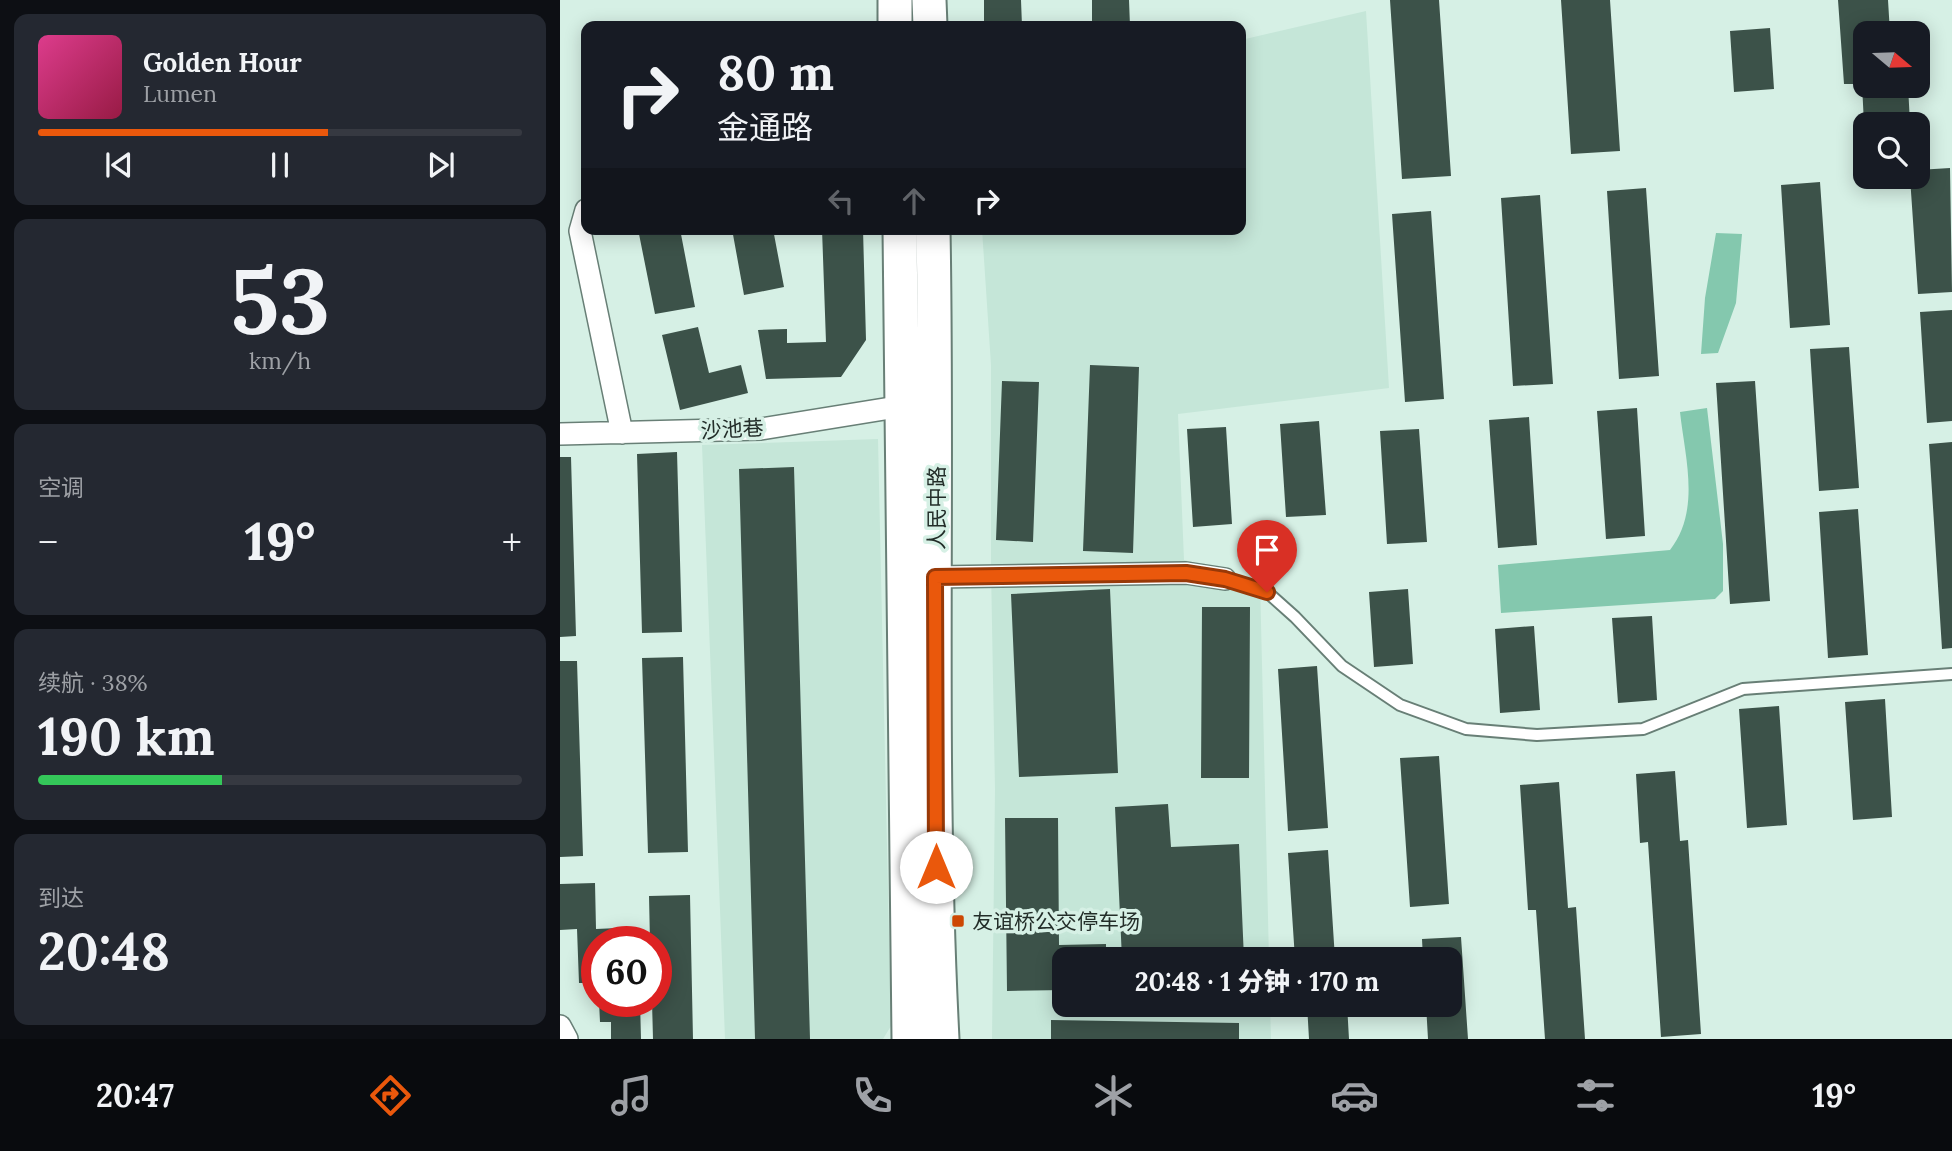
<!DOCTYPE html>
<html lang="zh">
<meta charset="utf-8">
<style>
:root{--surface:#171b24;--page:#242831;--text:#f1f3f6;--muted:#9ea1a6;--line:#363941;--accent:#ea580c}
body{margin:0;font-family:Lora,"Noto Sans SC",serif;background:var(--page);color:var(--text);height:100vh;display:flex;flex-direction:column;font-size:26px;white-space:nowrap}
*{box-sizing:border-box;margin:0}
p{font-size:23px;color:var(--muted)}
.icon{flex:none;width:38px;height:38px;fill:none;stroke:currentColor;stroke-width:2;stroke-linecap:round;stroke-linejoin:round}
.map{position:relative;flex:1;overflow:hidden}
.sheet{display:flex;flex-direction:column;gap:14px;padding:14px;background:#0d0f14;width:560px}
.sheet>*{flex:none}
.banner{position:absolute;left:21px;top:21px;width:665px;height:214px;border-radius:14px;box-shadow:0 4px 18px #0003;background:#171b24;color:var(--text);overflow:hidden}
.needle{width:46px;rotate:109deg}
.buttons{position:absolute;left:1293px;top:21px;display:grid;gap:14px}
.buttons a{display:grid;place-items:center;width:77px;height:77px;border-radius:14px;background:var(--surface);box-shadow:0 4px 18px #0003;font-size:35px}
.speed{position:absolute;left:21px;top:926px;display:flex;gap:14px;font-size:35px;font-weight:700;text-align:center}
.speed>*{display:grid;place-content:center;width:91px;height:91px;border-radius:50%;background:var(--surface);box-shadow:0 4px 18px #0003;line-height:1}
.speed .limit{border:10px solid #d22;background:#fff;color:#111}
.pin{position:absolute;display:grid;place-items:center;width:60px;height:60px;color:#fff;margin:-72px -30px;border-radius:50% 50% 50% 0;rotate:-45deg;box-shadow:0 0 7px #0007}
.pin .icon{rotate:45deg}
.me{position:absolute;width:77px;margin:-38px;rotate:0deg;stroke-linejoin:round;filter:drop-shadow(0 0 5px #0008)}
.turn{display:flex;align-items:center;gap:24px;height:147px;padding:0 21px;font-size:32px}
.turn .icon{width:91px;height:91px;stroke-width:2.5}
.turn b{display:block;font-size:49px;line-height:60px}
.lanes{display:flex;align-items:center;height:66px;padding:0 21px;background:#0003;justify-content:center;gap:35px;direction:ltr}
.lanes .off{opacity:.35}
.big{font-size:52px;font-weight:800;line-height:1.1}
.sheet .card{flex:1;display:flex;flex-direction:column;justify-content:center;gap:10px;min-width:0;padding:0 24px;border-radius:14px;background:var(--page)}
.sheet .dial{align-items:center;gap:0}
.dial b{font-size:91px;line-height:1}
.song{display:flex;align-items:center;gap:21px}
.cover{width:84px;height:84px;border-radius:10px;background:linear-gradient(135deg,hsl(330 70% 55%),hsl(340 70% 35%))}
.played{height:7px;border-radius:4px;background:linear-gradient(90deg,var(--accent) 60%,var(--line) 60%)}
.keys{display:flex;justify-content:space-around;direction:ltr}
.heat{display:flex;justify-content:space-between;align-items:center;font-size:38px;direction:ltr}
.charge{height:10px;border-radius:5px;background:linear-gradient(90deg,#34c759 38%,var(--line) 0)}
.trip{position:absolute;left:492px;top:947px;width:410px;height:70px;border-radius:14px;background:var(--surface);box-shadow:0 4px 18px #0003;font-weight:800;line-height:70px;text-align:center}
.menu{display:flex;height:112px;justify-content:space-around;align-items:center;background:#090b0e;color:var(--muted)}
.menu .icon{width:49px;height:49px}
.menu .active{color:var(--accent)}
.menu b{font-size:32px;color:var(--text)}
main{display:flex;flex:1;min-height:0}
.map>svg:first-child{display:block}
.built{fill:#c5e6d8}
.water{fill:#84c8ae}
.building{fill:#3c5249}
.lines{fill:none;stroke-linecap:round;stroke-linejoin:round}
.lane-casing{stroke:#687f76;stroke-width:14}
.street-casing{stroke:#687f76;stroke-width:24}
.primary-casing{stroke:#687f76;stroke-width:37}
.lane{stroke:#fff;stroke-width:10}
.street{stroke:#fff;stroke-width:21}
.primary{stroke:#fff;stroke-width:33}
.route-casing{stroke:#983908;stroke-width:18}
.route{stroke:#ea580c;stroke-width:12}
.poi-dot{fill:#cd4803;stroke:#d6f0e5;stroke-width:2.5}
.labels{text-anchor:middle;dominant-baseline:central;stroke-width:7;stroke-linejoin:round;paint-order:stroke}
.street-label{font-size:21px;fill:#232d29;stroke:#d6f0e5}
.poi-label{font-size:21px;fill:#232d29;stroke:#d6f0e5;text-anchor:start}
</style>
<main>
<section class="sheet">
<div class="card">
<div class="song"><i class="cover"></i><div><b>Golden Hour</b><p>Lumen</p></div></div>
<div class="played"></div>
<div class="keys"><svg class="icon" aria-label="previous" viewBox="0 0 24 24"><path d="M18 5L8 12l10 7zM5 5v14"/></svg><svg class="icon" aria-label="pause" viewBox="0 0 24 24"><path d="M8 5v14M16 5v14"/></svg><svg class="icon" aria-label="next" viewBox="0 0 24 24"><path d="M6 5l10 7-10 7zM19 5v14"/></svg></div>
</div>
<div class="card dial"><b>53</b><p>km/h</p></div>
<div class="card"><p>空调</p>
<div class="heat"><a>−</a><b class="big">19°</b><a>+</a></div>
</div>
<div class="card"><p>续航 · 38%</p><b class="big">190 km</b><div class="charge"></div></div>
<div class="card"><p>到达</p><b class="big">20:48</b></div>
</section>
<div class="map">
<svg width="1392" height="1039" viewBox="0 0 1392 1039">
<rect width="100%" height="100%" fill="#d6f0e5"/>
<path class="built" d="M 806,11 L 829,388 L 618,414 L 624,560 L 700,580 L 709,959 L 504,959 L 504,1004 L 710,1005 L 711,1039 L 432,1039 L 435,789 L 431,569 L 431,365 L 422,229 L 681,229 L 681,40 Z
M 318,439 L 331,1026 L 323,1039 L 165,1039 L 142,445 Z"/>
<path class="water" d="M 1156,233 L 1182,234 L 1176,303 L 1158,353 L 1141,354 L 1145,298 Z
M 1147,408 L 1163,544 L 1163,591 L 1155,599 L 941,613 L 938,565 L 1110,550 C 1141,510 1125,458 1120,412 Z"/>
<path class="building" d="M 424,0 L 461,0 L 462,26 L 424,26 Z
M 532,0 L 569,0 L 570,26 L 532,26 Z
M 830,0 L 879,0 L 891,176 L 842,179 Z
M 1001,0 L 1050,0 L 1060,151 L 1011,154 Z
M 1278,0 L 1328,0 L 1330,33 L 1306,33 L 1306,86 L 1348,86 L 1350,123 L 1304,124 L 1302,84 L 1284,84 Z
M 1210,28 L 1214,89 L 1174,92 L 1170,31 Z
M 1390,168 L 1392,292 L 1358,294 L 1350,177 L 1358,177 L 1358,170 Z
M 1260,182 L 1270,325 L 1230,328 L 1221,185 Z
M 1086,188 L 1099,376 L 1059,379 L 1047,191 Z
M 980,195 L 993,384 L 953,386 L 941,198 Z
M 871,211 L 884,399 L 845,402 L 832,214 Z
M 78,229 L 120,229 L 135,307 L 95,314 Z
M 172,229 L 213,229 L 224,287 L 184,295 Z
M 262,229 L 303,229 L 306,340 L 281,377 L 206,379 L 198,330 L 227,329 L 227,343 L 266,342 Z
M 1392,310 L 1392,421 L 1367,423 L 1360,312 Z
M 138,327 L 149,373 L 181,365 L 188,393 L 120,410 L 102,335 Z
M 1289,347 L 1299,488 L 1259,491 L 1250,349 Z
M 530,365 L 579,367 L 573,553 L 523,551 Z
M 442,381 L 479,382 L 473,542 L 436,540 Z
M 1195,381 L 1210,601 L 1170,604 L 1156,383 Z
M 1077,408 L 1085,536 L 1046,539 L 1037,411 Z
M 969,417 L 977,545 L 938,548 L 929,420 Z
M 759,421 L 766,515 L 726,517 L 720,424 Z
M 666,427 L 672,524 L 633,527 L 627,429 Z
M 859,429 L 867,542 L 827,544 L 820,431 Z
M 1392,442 L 1392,648 L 1382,649 L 1369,444 Z
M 117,452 L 122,632 L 82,633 L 77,454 Z
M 0,457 L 11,457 L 16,636 L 0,637 Z
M 234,467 L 250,1039 L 195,1039 L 179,469 Z
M 1298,509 L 1308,655 L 1268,658 L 1259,512 Z
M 550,589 L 558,773 L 459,777 L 451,594 Z
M 848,589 L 853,664 L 814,667 L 809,592 Z
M 642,607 L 690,607 L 689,778 L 641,778 Z
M 1092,616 L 1097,700 L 1058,703 L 1052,618 Z
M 974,626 L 980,710 L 940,713 L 935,629 Z
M 123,657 L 128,852 L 88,853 L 82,658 Z
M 0,661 L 17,661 L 23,856 L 0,857 Z
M 757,666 L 768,828 L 728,831 L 718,669 Z
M 1325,699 L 1332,817 L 1293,820 L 1285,702 Z
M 1219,706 L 1227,825 L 1187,828 L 1179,709 Z
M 879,756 L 889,904 L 850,907 L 840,758 Z
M 1115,771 L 1120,841 L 1128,840 L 1141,1034 L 1101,1037 L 1088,842 L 1080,843 L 1076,774 Z
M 999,782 L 1008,908 L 1016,907 L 1025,1039 L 985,1039 L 976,910 L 968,910 L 960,785 Z
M 608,804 L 611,847 L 679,844 L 684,959 L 562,959 L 555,807 Z
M 445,818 L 498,818 L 499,945 L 546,944 L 546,959 L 504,959 L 504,990 L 447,991 Z
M 768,850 L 775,959 L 735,959 L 728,853 Z
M 35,883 L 36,929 L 58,928 L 58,942 L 37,942 L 37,983 L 19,983 L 17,929 L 0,930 L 0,884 Z
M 130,895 L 133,1039 L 93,1039 L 92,1001 L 96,1001 L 96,942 L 90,942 L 89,896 Z
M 901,937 L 908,1039 L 868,1039 L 866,1004 L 889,1004 L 889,959 L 863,959 L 862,939 Z
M 39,1001 L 80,1001 L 81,1039 L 51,1039 L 51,1022 L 40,1022 Z
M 747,1004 L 787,1004 L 789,1039 L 749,1039 Z
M 491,1020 L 679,1023 L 679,1039 L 491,1039 Z"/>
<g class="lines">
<defs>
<path id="lane" d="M 665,579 L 707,592 L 735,617 L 782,666 L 840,705 L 906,729 L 977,735 L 1083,729 L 1183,689 L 1392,674"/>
<path id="street" d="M 26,210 L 20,231 L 62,433
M 0,434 L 201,429 L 343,406
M 375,577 L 626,573 L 665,579
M 0,1026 L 7,1039"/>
<path id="primary" d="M 335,0 L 335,26
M 369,0 L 370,26
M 340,229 L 349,1039
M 373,229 C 378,499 368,769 382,1039"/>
</defs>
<use href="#lane" class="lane-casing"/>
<use href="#street" class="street-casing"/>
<use href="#primary" class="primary-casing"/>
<use href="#lane" class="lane"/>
<use href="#street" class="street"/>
<use href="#primary" class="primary"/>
</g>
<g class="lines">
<defs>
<path id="route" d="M 376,867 L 375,577 L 626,573 L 665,579 L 707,592"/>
</defs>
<use href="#route" class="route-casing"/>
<use href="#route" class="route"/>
</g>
<rect class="poi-dot" x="391" y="914" width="14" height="14" rx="3.5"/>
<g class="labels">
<g class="street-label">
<text transform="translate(172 429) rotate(-3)">沙池巷</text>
<text transform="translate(376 508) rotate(-90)">人民中路</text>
</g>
<g class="poi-label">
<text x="412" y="921">友谊桥公交停车场</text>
</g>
</g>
</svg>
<div class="buttons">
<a><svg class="needle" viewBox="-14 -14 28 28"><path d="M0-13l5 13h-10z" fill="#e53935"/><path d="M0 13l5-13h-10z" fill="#9ea1a6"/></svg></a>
<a><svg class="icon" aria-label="search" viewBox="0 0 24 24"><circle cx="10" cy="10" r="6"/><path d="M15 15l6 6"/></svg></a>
</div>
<div class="speed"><div class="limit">60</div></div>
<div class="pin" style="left:707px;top:592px;background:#d93025"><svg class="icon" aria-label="arrive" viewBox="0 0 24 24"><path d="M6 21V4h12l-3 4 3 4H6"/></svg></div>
<svg class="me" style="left:376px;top:867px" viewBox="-20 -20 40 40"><circle r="19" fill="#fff"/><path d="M0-13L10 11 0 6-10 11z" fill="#ea580c"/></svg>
<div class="trip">20:48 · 1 分钟 · 170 m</div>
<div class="banner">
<div class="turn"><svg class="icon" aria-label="right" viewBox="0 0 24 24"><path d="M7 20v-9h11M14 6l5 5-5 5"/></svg><div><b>80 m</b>金通路</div></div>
<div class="lanes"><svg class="icon off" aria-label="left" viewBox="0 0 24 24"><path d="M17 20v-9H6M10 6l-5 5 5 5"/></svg><svg class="icon off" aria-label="ahead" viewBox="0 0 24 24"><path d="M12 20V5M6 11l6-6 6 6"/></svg><svg class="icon" aria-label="right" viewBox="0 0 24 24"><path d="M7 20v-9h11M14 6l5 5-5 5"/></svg></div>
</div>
</div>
</main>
<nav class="menu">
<b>20:47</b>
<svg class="icon active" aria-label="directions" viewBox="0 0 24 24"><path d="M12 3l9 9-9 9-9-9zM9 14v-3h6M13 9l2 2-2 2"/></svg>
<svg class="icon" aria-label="music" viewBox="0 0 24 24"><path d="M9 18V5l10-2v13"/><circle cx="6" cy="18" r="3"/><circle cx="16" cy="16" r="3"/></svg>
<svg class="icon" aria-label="phone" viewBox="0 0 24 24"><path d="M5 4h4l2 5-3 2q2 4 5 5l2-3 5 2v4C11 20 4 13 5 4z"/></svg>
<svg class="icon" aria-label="climate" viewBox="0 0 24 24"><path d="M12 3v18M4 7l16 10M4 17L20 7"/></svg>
<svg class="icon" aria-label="car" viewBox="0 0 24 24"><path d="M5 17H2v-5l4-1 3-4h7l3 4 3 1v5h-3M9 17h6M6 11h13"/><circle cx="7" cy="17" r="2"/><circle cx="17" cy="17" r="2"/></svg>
<svg class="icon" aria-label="filters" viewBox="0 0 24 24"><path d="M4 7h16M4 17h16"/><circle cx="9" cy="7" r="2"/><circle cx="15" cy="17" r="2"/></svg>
<b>19°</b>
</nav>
